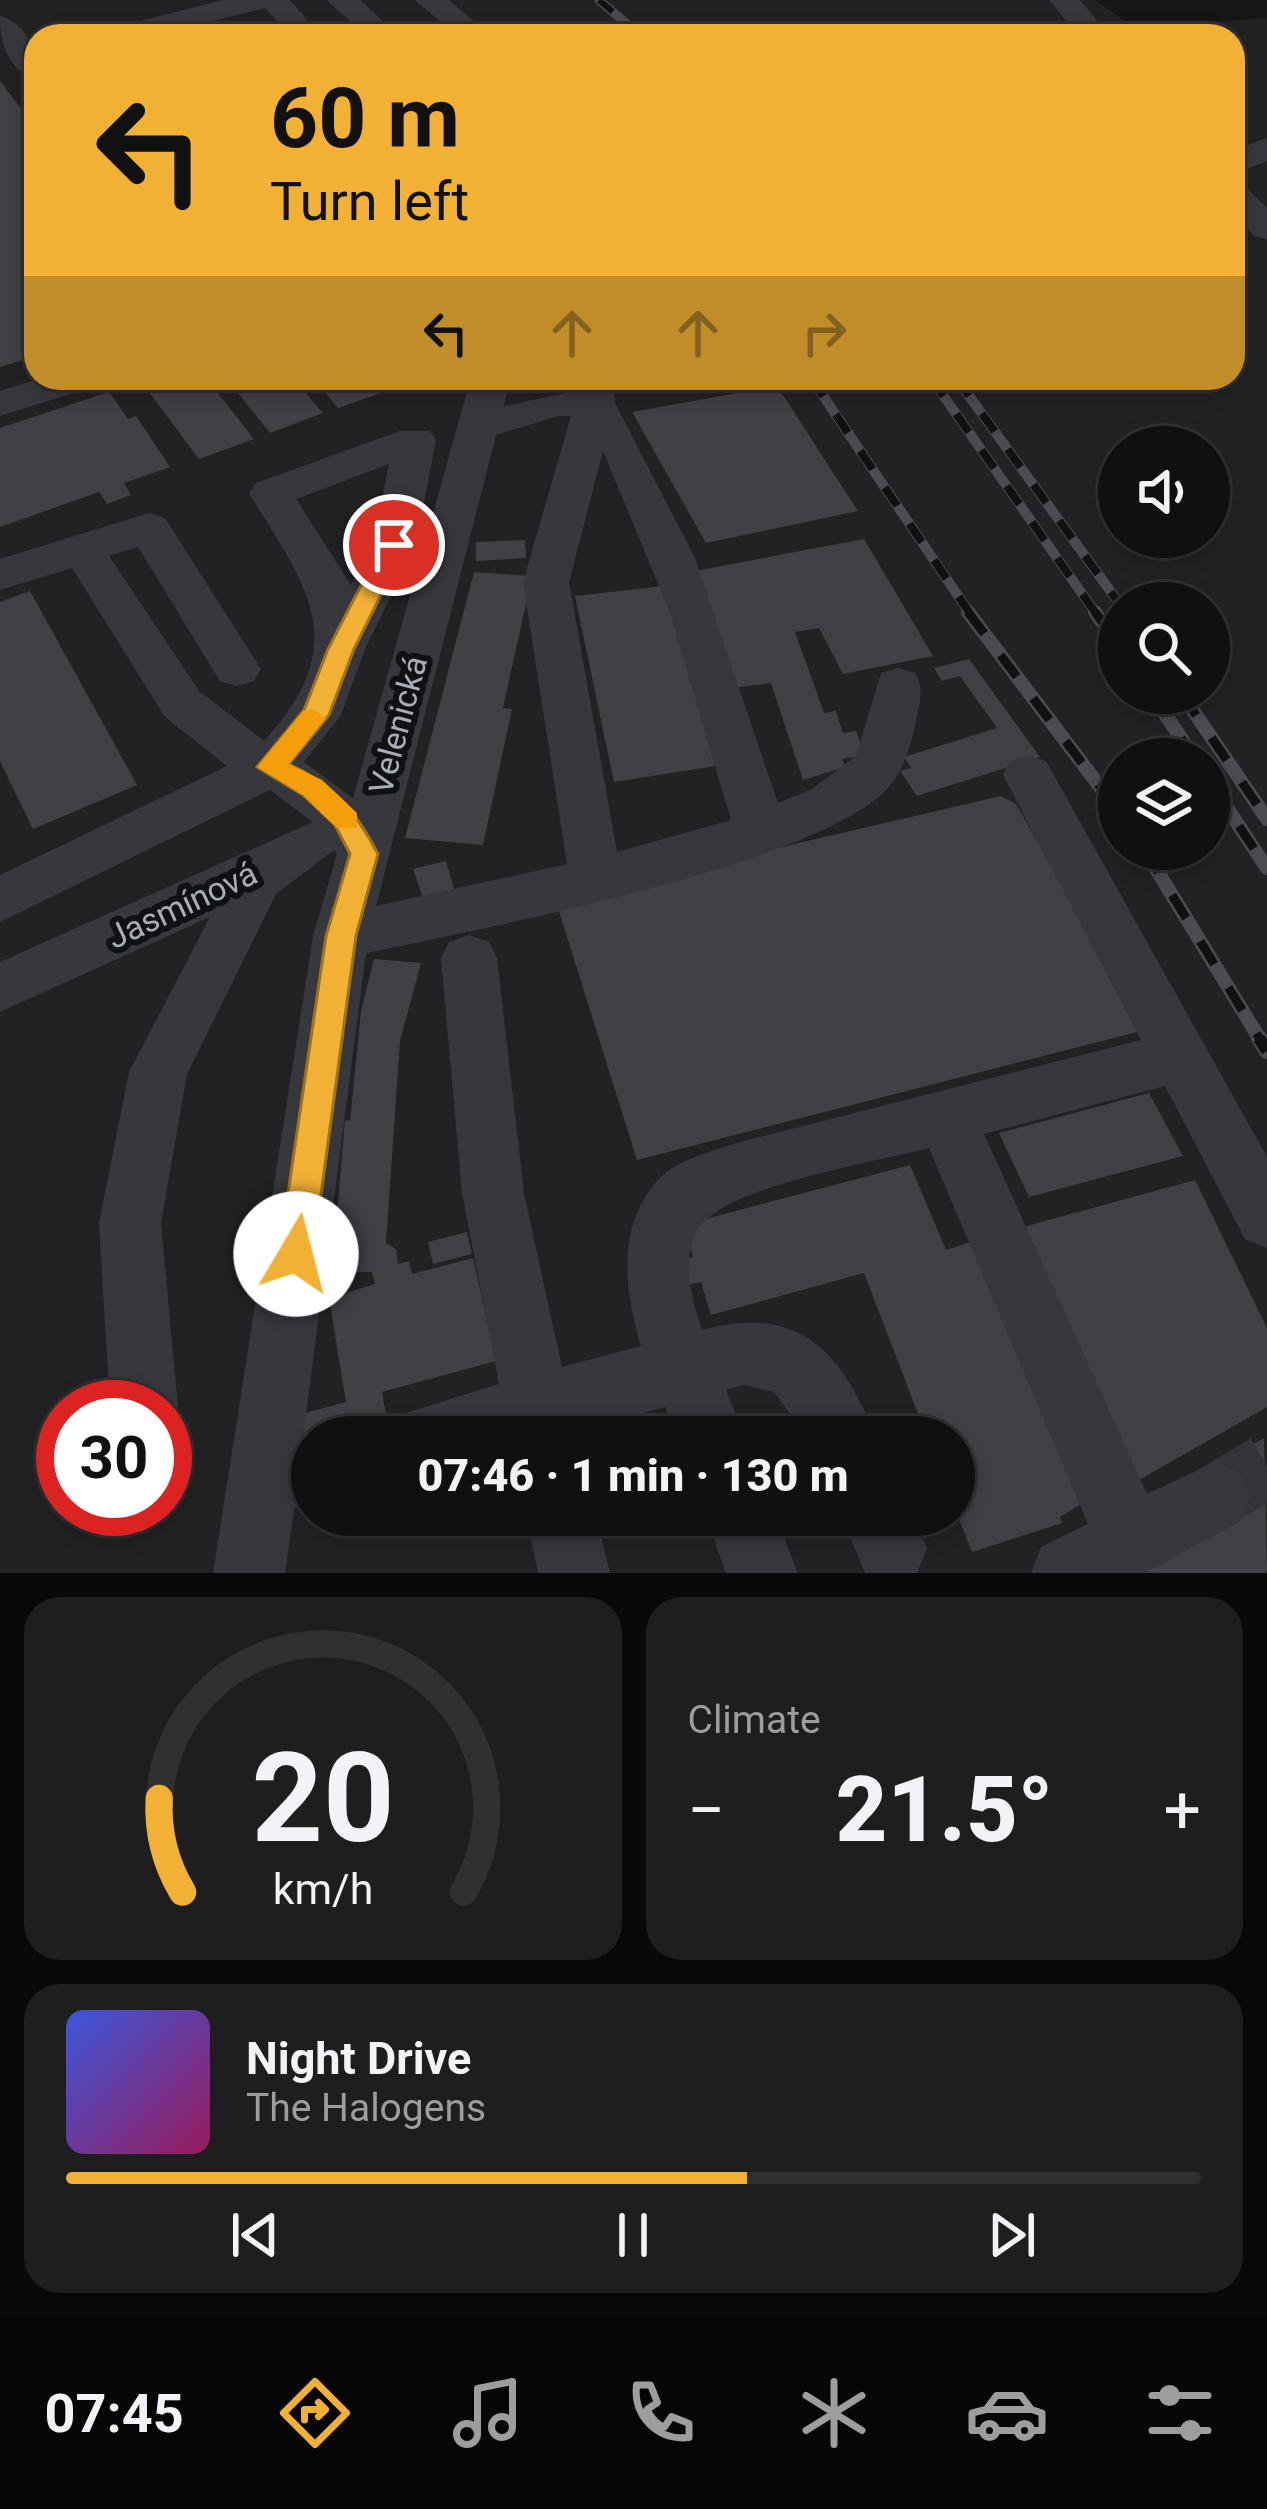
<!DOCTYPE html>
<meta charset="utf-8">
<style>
:root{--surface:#101012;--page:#1e1e20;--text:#f1f3f6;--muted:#9c9d9f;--line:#303032;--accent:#f2b134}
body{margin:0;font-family:Roboto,sans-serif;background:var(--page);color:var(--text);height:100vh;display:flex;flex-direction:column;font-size:45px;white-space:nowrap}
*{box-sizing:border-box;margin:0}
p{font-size:39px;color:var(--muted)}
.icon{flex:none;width:66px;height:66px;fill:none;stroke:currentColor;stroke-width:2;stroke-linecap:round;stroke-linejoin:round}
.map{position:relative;height:1573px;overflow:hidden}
.details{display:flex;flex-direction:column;gap:24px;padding:24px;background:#09090a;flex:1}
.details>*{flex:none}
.top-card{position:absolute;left:24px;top:24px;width:1221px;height:366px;border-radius:36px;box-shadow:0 6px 18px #0003,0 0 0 3px var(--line);background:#f2b134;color:#111;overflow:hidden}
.fabs{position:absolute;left:1098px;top:426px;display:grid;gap:24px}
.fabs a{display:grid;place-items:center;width:132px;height:132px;border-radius:50%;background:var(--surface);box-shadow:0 6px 18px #0003,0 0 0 3px var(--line);font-size:60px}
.speed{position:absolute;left:36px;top:1380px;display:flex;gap:24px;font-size:60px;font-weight:700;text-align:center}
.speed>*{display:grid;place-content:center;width:156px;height:156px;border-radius:50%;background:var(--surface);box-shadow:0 6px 18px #0003,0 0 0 3px var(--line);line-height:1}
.speed .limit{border:18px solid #d22;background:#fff;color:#111}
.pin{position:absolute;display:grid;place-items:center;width:102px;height:102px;color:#fff;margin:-51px;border:6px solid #fff;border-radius:50%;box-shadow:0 3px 12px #0007}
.me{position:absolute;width:132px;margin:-66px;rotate:8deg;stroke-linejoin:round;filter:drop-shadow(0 0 9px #0008)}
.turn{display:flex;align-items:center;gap:42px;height:252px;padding:0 48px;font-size:54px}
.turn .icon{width:156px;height:156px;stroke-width:2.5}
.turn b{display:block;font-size:84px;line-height:102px}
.lanes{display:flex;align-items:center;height:114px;padding:0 48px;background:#0003;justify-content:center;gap:60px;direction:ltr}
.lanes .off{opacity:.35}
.big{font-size:90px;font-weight:800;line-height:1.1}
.details .tile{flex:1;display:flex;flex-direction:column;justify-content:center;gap:18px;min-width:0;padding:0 42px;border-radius:36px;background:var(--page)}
.details .dial{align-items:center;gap:0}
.dial svg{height:312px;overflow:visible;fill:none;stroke:var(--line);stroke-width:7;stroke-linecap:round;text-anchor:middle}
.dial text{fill:var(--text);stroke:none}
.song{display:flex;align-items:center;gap:36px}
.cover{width:144px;height:144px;border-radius:18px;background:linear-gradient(135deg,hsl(230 70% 55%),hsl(330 70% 35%))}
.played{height:12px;border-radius:6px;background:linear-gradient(90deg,var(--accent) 60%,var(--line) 60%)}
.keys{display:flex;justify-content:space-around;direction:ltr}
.heat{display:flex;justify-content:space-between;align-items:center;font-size:66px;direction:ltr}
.details .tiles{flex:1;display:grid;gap:24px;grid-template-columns:1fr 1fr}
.tile:last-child{grid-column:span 2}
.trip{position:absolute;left:291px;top:1416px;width:684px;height:120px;border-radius:60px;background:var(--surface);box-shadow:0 6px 18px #0003,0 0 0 3px var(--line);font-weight:800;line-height:120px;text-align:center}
.menu{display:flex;height:192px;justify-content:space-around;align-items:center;background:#060607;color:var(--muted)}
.menu .icon{width:84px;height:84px}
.menu .selected{color:var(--accent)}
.menu b{font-size:54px;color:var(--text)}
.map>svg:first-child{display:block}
.built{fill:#222225;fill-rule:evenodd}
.building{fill:#404145}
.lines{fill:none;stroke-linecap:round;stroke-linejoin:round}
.minor-tunnel{stroke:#333438;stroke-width:64;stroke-dasharray:64 33;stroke-linecap:butt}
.minor{fill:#37383d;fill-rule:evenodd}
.rail-far3-casing{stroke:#4a4c52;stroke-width:9}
.rail-far2-casing{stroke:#4a4c52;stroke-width:10}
.rail-far1-casing{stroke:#4a4c52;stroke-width:14}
.rail-casing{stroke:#4a4c52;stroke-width:16}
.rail-far3{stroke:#111113;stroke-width:6;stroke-dasharray:18;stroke-linecap:butt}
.rail-far2{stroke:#111113;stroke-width:8;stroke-dasharray:22;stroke-linecap:butt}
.rail-far1{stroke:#111113;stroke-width:9;stroke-dasharray:27;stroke-linecap:butt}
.rail{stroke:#111113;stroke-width:12;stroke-dasharray:34;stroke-linecap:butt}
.route{fill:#f2b134;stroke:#9d7322;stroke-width:3}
.slow{fill:#f59e0b}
.labels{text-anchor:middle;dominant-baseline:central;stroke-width:12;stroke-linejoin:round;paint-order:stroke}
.street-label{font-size:33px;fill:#a8adb8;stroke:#111113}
</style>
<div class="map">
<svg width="1267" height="1573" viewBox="0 0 1267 1573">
<rect width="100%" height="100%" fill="#161618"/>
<path class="built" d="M 0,0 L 1095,0 L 1136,28 L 1267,18 L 1267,1573 L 0,1573 ZM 36,36 L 1233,36 L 1233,378 L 36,378 ZM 1119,447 L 1209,447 L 1209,537 L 1119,537 ZM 1119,603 L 1209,603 L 1209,693 L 1119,693 ZM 1119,759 L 1209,759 L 1209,849 L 1119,849 ZM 63,1407 L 165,1407 L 165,1509 L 63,1509 ZM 312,1437 L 954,1437 L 954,1515 L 312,1515 Z"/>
<path class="building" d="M 0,81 L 36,128 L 36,356 L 0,367 Z
M 206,378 L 254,439 L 199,459 L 140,380 Z
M 226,378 L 293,378 L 323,413 L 270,433 Z
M 313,378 L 379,378 L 390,390 L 338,408 Z
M 777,386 L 858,511 L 706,543 L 632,412 Z
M 109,392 L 128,419 L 136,416 L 170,467 L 124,483 L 131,495 L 107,504 L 99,492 L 0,527 L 0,428 Z
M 864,539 L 933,656 L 843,674 L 819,628 L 795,632 L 824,713 L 836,711 L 843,733 L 856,731 L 865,755 L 842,759 L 845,767 L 803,780 L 771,683 L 731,688 L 695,571 Z
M 525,540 L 526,558 L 476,561 L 476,542 Z
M 474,572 L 532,576 L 503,708 L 512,709 L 483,845 L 405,838 Z
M 664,586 L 715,766 L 614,782 L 575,596 Z
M 30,591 L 137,785 L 33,829 L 0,761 L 0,602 Z
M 969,659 L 1040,757 L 917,796 L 900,771 L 911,768 L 904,757 L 997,728 L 960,676 L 942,681 L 934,668 Z
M 1001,796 L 1016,804 L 1145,1030 L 637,1160 L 558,908 L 721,861 Z
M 446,861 L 454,889 L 423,898 L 413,869 Z
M 374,959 L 421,963 L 400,1041 L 386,1243 L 396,1249 L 398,1264 L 409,1261 L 412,1274 L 473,1258 L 496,1361 L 382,1392 L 386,1415 L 305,1438 L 302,1414 L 346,1402 L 329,1298 L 375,1284 L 372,1272 L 332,1273 L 345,1120 L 350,1121 L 361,1011 Z
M 1149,1093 L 1183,1156 L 1029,1197 L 999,1133 Z
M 910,1165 L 946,1250 L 971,1242 L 1085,1502 L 1060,1517 L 1062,1523 L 972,1552 L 954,1506 L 954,1437 L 927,1437 L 864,1273 L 711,1315 L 701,1282 L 687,1285 L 679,1261 L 693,1257 L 683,1225 Z
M 1195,1180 L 1267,1328 L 1267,1407 L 1139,1480 L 1023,1227 Z
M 467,1232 L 472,1254 L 433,1264 L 428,1242 Z
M 1264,1438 L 1267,1573 L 1144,1573 L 1232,1521 L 1200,1475 Z"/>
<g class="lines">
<path class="minor-tunnel" d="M 1215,1497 L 1267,1466"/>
<path class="minor" d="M 223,0 L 290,0 L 321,36 L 290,36 L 265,8 L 152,36 L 101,36 L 105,30 Z
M 327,0 L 360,0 L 399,36 L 366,36 Z
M 415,0 L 449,0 L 491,36 L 457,36 Z
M 1049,0 L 1080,0 L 1110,36 L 1079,36 Z
M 0,16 C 29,24 36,52 36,78 C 7,71 0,41 0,16 Z
M 1267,138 L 1267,161 L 1246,169 L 1233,166 L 1233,143 L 1245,146 Z
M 1233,183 L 1245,186 L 1267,208 L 1267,239 L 1254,236 L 1233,213 Z
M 41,378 L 102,378 L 96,386 L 0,416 L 0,391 Z
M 471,378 L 511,378 L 504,406 L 575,391 L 575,378 L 615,378 L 615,403 L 694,556 L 778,803 L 812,789 L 856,756 L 881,673 L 898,668 L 915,673 C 925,689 919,706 915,725 C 911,747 902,774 885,791 C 812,865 478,930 366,953 L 303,1437 L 319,1437 L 312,1437 L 312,1504 L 294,1509 L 285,1573 L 213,1573 L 313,936 L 337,854 L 334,850 L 276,894 L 187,1074 L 161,1223 L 178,1407 L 165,1432 L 165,1407 L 110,1407 L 99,1223 L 129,1072 L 210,917 L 0,1012 L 0,962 L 313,822 L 270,790 L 0,922 L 0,875 L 227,766 L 165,717 L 72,568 L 0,590 L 0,559 L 149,513 L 165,518 L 261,669 L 254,681 L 237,686 L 220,681 L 138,547 L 109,556 L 199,691 L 264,741 C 353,642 309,591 249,493 L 256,483 L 400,431 L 430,431 L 436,440 L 416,545 L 365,649 L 341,715 L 304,762 L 353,798 ZM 558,416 L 571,416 L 523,582 L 567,864 L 376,906 L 496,435 ZM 603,451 L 669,610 L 731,820 L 617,852 L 569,582 ZM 389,464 L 372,545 L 351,585 L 296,499 Z
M 1028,756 L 1046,761 L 1267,1157 L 1267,1248 L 1245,1239 L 1165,1086 L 984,1134 L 1147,1494 L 1215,1462 L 1240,1472 L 1250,1497 L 1240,1522 L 1144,1573 L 1031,1573 L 1041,1547 L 1088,1524 L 929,1148 C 878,1162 721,1186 697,1231 C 681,1260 692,1301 702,1330 C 800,1304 841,1351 876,1437 L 807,1437 L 774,1392 L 744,1385 L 726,1390 L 745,1437 L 677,1437 L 665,1407 L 576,1431 L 577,1437 L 396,1437 L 406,1413 L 499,1384 L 462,1193 L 441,958 L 449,942 L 469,935 L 489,942 L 497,958 L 524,1193 L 562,1367 L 641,1346 C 624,1290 615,1221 663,1175 C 681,1159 711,1152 733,1144 L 1141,1040 L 1003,775 L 1010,761 Z
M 526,1515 L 596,1515 L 610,1573 L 538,1573 Z
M 705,1515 L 775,1515 L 798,1573 L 726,1573 Z
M 841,1515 L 913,1515 L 927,1548 L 917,1573 L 865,1573 Z"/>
<defs>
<path id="rail-far3" d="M 599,0 L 641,36"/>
<path id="rail-far2" d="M 811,378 L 971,615
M 931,378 L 1097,615
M 956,378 L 1119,603"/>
<path id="rail-far1" d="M 968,612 L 1119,812
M 1095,612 L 1119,646
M 1151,693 L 1195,759
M 1181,693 L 1267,819
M 1209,781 L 1267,868
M 1144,849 L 1261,1041"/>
<path id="rail" d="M 1259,1038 L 1267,1051"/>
</defs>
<use href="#rail-far3" class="rail-far3-casing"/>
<use href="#rail-far2" class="rail-far2-casing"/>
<use href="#rail-far1" class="rail-far1-casing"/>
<use href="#rail" class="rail-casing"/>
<use href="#rail-far3" class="rail-far3"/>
<use href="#rail-far2" class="rail-far2"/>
<use href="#rail-far1" class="rail-far1"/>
<use href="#rail" class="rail"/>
</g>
<path class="route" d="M 394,537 L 406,545 L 354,649 L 329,715 L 289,764 C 334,785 355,810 378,854 L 356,936 L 313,1254 L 308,1266 L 296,1271 L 284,1266 L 279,1254 L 326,936 L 350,854 L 335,825 L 303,795 L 257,767 L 304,710 L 328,649 L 382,545 Z"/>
<path class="slow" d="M 312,709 L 326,718 L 289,764 L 322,780 L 357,813 L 357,828 L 337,828 L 303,795 L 257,767 L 303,711 Z"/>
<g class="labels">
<g class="street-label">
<text transform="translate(398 725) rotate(-75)">Velenická</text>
<text transform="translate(182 905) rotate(-25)">Jasmínová</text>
</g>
</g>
</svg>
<div class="fabs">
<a><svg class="icon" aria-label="sound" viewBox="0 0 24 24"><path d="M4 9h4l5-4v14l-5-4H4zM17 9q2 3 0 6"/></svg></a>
<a><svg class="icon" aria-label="search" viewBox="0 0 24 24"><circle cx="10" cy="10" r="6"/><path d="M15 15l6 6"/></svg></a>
<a><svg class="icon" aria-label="layers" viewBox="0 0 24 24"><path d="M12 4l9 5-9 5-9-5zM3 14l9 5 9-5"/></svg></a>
</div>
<div class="speed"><div class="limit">30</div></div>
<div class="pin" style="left:394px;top:545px;background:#d93025"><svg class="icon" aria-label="arrive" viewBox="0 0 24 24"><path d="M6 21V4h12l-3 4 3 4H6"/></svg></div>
<svg class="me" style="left:296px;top:1254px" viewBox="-20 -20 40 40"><circle r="19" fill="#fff"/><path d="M0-13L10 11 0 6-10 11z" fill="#f2b134"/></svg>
<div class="trip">07:46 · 1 min · 130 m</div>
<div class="top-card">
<div class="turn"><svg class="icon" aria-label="left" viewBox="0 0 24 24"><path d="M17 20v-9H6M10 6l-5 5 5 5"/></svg><div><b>60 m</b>Turn left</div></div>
<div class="lanes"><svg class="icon" aria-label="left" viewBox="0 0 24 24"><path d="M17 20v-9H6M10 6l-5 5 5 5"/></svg><svg class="icon off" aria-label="ahead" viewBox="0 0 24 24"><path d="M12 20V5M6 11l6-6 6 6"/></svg><svg class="icon off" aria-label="ahead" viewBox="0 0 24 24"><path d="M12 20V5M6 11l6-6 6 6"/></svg><svg class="icon off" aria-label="right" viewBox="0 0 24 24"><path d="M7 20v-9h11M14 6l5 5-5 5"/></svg></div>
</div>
</div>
<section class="details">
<div class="tiles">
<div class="tile dial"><svg viewBox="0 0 100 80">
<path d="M14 69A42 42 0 1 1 86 69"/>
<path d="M14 69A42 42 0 0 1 8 45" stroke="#f2b134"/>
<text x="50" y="56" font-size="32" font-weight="700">20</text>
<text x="50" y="72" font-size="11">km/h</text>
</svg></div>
<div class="tile"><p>Climate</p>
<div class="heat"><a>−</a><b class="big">21.5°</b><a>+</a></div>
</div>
<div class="tile">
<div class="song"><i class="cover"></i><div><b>Night Drive</b><p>The Halogens</p></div></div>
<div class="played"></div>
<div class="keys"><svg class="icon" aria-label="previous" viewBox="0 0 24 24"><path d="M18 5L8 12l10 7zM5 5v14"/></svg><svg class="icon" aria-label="pause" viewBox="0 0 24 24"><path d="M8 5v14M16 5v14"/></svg><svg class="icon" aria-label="next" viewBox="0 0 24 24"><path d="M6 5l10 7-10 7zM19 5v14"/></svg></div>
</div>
</div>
</section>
<nav class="menu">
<b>07:45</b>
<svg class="icon selected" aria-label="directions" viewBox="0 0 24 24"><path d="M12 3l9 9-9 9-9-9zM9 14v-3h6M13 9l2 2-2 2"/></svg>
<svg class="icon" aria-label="music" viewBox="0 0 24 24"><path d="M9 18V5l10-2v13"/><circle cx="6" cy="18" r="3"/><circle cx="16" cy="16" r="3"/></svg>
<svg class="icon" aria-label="phone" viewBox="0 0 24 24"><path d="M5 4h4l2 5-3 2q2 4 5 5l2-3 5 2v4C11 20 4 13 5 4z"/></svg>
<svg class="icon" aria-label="climate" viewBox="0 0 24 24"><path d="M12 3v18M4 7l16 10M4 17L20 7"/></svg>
<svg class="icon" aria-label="car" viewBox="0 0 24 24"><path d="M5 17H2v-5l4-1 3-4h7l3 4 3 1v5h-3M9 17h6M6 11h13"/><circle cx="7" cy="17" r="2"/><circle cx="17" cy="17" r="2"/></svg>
<svg class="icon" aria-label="filters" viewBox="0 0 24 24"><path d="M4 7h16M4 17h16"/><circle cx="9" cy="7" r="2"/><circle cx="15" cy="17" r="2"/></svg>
</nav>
